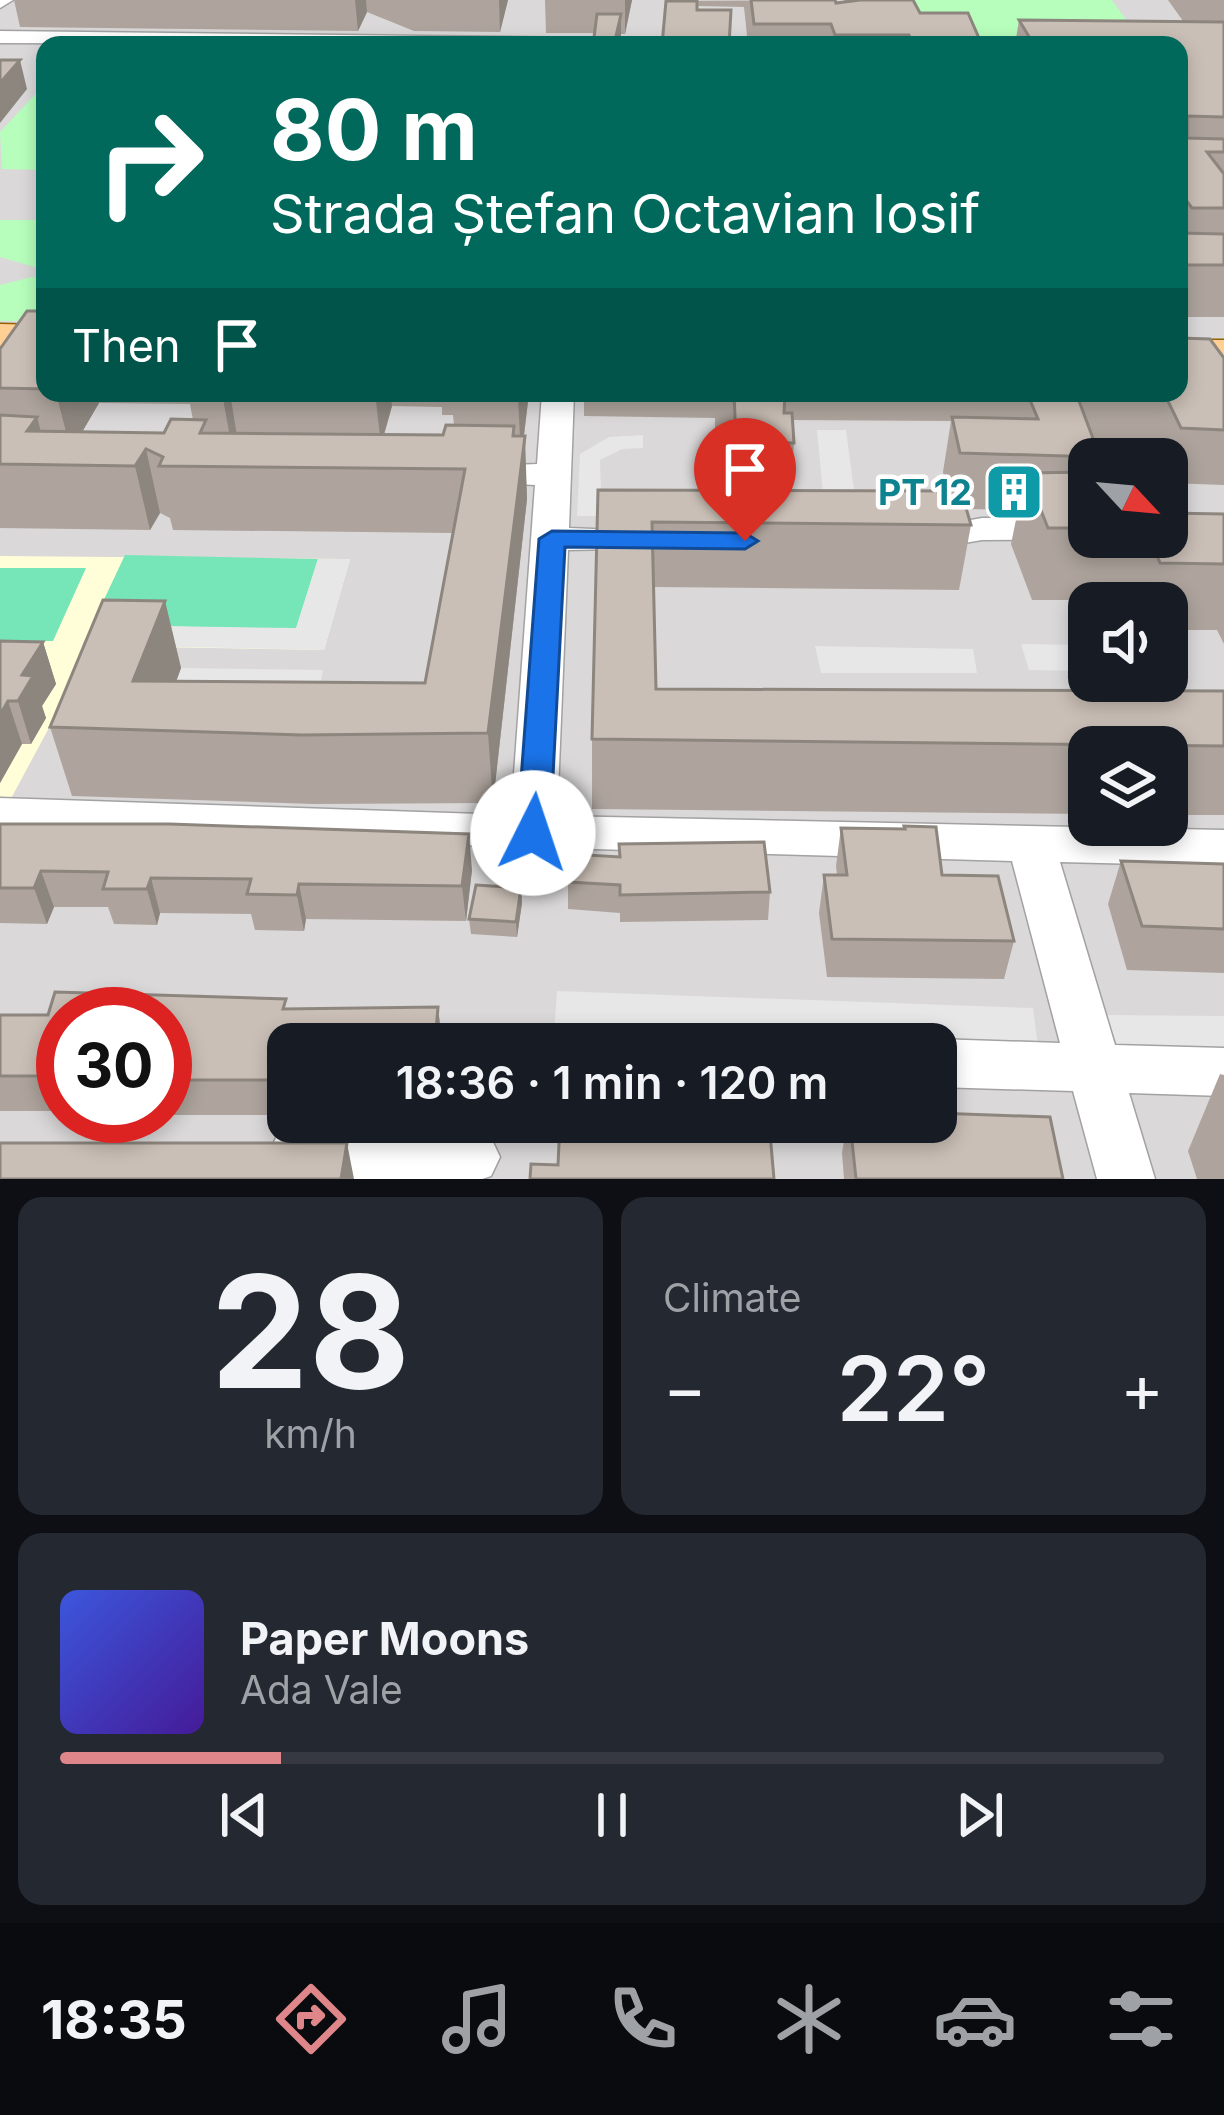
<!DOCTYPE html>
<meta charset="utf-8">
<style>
:root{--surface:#171b24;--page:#242831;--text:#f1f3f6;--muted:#9ea1a6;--line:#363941;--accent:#de8689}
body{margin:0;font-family:Inter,sans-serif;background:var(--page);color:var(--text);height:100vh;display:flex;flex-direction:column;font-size:45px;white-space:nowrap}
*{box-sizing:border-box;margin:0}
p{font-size:39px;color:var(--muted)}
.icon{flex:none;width:66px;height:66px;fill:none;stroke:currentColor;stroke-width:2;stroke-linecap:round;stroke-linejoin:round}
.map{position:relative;height:1179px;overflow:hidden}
.sheet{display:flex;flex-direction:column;gap:18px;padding:18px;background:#0d0f14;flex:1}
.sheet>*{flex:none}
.top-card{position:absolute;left:36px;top:36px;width:1152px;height:366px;border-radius:24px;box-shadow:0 6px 18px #0003;background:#00695c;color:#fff;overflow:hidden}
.needle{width:78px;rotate:116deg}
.fabs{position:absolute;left:1068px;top:438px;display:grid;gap:24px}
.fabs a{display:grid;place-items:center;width:120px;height:120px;border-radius:24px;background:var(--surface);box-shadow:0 6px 18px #0003;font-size:60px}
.speed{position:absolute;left:36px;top:987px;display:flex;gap:24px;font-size:60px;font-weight:700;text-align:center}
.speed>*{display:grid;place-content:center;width:156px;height:156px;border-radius:50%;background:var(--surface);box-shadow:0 6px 18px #0003;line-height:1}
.speed .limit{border:18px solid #d22;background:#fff;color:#111}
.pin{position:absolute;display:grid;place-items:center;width:102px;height:102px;color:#fff;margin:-123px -51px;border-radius:50% 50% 50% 0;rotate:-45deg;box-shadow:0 0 12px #0007}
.pin .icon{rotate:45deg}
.me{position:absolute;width:132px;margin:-66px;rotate:4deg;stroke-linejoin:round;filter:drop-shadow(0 0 9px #0008)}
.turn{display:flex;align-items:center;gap:42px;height:252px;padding:0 36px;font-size:54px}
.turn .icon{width:156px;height:156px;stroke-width:2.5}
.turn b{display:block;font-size:84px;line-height:102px}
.then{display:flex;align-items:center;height:114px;padding:0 36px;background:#0003;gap:24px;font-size:45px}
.big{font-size:90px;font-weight:600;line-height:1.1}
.sheet .tile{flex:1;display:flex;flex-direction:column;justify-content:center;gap:18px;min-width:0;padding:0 42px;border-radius:24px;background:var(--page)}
.sheet .dial{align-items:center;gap:0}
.dial b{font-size:156px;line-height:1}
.song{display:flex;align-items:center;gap:36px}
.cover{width:144px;height:144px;border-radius:18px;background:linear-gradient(135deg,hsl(230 70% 55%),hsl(260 70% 35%))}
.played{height:12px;border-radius:6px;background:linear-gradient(90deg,var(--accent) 20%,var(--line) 20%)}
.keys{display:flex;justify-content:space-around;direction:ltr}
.heat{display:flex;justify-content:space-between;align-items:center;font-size:66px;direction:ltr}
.sheet .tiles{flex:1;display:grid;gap:18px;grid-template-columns:1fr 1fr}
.tile:last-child{grid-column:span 2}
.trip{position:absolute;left:267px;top:1023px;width:690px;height:120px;border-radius:24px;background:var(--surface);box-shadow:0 6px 18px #0003;font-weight:600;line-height:120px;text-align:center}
.tabs{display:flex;height:192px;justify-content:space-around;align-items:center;background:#090b0e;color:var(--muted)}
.tabs .icon{width:84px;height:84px}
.tabs .active{color:var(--accent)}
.tabs b{font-size:54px;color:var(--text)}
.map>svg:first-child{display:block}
.residential{fill:#dad8d8;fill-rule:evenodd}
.education{fill:#fffed8}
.park{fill:#b7febc}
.pitch{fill:#76e5b8}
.parking{fill:#e7e7e7}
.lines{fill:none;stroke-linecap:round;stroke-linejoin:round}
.minor-casing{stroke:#a2a2a2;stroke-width:3}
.major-casing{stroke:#936000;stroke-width:3}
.minor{fill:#fff;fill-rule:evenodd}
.major{fill:#ffcf94;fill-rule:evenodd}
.wall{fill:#aea49d;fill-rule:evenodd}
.shaded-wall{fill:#8d867f}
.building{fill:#cabfb6;stroke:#8d867f;stroke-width:3}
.route{fill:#1a73e8;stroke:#114b97;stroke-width:3}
.labels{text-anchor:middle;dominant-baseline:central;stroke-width:9;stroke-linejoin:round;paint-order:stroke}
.culture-label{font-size:36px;font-weight:bold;fill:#0d838f;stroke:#fff;text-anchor:end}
</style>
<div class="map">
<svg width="1224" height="1179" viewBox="0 0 1224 1179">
<rect width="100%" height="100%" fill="#eee9e0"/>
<path class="residential" d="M 0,0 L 1224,0 L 1224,1179 L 0,1179 ZM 45,45 L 1179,45 L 1179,393 L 45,393 ZM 1089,459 L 1167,459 L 1167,537 L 1089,537 ZM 1089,603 L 1167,603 L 1167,681 L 1089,681 ZM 1089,747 L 1167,747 L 1167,825 L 1089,825 ZM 63,1014 L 165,1014 L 165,1116 L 63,1116 ZM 288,1044 L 936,1044 L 936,1122 L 288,1122 Z"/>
<path class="education" d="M 0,556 L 350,559 L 324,650 L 93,646 L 7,806 L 0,805 Z"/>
<path class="park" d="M 908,0 L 1112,0 L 1139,38 L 922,37 Z
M 45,84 L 45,170 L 2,169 L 0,132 Z
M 45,214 L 45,270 L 0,257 L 0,220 L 39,220 Z
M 32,277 L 45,279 L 45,321 L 0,321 L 0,285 Z"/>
<path class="pitch" d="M 125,555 L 318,559 L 296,629 L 92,625 Z
M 0,568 L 86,568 L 53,641 L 0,641 Z"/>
<path class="parking" d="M 817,430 L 846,430 L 856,505 L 824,505 Z
M 643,435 L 643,448 L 622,449 L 600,460 L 602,516 L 577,516 L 580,454 L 609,437 Z
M 318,559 L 350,559 L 324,650 L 82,645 L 92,625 L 296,628 Z
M 1021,644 L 1089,645 L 1089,671 L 1029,670 Z
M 815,646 L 973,649 L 977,673 L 821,673 Z
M 181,668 L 323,670 L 318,694 L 172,692 Z
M 557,991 L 1033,1008 L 1038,1047 L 554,1035 Z
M 1106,1015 L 1224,1016 L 1224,1057 L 1121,1055 Z"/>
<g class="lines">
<defs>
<path id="minor" d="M 0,0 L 13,0 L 0,8 Z
M 0,31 L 685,39 L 695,45 L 0,43 Z
M 542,393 L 574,393 L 569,528 L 662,532 L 668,540 L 662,548 L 568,550 L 557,816 L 1224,830 L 1224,866 L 1060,862 L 1115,1045 L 1224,1048 L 1224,1096 L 1129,1093 L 1155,1179 L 1097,1179 L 1073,1091 L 936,1087 L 936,1044 L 923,1044 L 936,1039 L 1060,1043 L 1012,861 L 0,832 L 0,798 L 511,815 L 535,485 L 463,481 L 457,474 L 463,467 L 537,464 Z
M 1089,517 L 1089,537 L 1097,537 L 1089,539 L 982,540 L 917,551 L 904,548 L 898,540 L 904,532 L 982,518 Z
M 296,1131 L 471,1131 L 491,1138 L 500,1157 L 491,1176 L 482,1179 L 285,1179 L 276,1176 L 267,1157 L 276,1138 Z"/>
<path id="major" d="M 0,324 L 45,325 L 45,347 L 0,346 Z
M 1179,340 L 1224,340 L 1224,362 L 1179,362 Z"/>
</defs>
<use href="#minor" class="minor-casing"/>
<use href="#major" class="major-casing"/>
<use href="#minor" class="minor"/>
<use href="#major" class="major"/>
</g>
<path class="wall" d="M 14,0 L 508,0 L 500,32 L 414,31 L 367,12 L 358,31 L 20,27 Z
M 545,0 L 632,0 L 625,34 L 621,34 L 621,45 L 593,45 L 595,33 L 546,33 Z
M 835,0 L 836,3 L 844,2 L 844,0 L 913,0 L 920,13 L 982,45 L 748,45 L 744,7 L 697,6 L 697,10 L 730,45 L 666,1 Z
M 1168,0 L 1224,0 L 1224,317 L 1179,317 L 1179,45 L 1015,45 L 1019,20 L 1183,21 Z
M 45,311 L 45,393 L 529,393 L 524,436 L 527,499 L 493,803 L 314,804 L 72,796 L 50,727 L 165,601 L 181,668 L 176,682 L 425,683 L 453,533 L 173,530 L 170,518 L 160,513 L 150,530 L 0,528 L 0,349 ZM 99,403 L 190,404 L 193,420 L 164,433 L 82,432 ZM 392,406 L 442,407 L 442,415 L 453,415 L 454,425 L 443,435 L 384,435 Z
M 1224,358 L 1224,485 L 1167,483 L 1167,459 L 1155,459 L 1149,445 L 1096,445 L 1100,459 L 1089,459 L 1089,537 L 1167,537 L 1224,514 L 1224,644 L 1217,630 L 1167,630 L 1167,603 L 1132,603 L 1131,600 L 1032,600 L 1011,544 L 1018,510 L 966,509 L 971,525 L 959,590 L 654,587 L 656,689 L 1224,691 L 1224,815 L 1167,815 L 1167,747 L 1089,747 L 1089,814 L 592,809 L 592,739 L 598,490 L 733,490 L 730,436 L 715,435 L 715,418 L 584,416 L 584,393 L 1179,393 ZM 792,420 L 951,421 L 943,472 L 947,491 L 790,491 L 794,443 Z
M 0,641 L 43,642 L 56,684 L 42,706 L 46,718 L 31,744 L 22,744 L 0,783 Z
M 0,824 L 472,870 L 466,921 L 306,919 L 304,931 L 255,930 L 251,914 L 160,913 L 157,925 L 114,924 L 108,907 L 54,907 L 47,924 L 0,923 Z
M 904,826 L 942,875 L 1014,941 L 1004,979 L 827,977 L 819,913 L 824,875 L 837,875 L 836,866 L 841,828 L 904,829 Z
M 1121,861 L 1224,864 L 1224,973 L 1127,970 L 1108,904 Z
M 568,882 L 770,892 L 768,920 L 620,922 L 620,913 L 568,909 Z
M 521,888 L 522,903 L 517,937 L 471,934 L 469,919 Z
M 438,1007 L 442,1044 L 288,1044 L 288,1115 L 165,1115 L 165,1014 L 63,1014 L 63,1111 L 0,1111 L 0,1015 Z
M 1220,1074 L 1224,1075 L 1224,1179 L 1197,1179 L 1188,1151 Z
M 847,1122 L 936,1122 L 1063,1179 L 844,1179 L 842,1153 Z"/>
<path class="shaded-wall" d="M 355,0 L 366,0 L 367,12 L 358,31 Z
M 499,0 L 508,0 L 500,32 Z
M 625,0 L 632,0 L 625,34 Z
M 621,14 L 621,45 L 614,45 Z
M 20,60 L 27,89 L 0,123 L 0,83 Z
M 56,393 L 97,393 L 99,403 L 71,451 Z
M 222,393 L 230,393 L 238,442 L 233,454 Z
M 375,393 L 391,393 L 392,406 L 381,445 Z
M 519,393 L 529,393 L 521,459 L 518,397 Z
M 37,417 L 50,465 L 27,431 Z
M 525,436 L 527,499 L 493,803 L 488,733 Z
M 146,449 L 160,513 L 150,530 L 135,466 Z
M 165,601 L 181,668 L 158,730 L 133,681 Z
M 43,642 L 56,684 L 42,706 L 46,718 L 31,744 L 18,701 L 22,675 Z
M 8,701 L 22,744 L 0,783 L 0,715 Z
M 469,834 L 472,870 L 466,921 L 462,886 Z
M 41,871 L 54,907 L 47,924 L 34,888 Z
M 151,878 L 160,913 L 157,925 L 147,889 Z
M 299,884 L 306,919 L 304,931 L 297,895 Z
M 521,888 L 522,903 L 517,937 L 516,922 Z
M 438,1007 L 442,1044 L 435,1044 Z
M 347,1143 L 354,1179 L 341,1179 Z"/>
<path class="building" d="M 751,0 L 835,0 L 836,3 L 860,0 L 913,0 L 920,13 L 968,13 L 982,45 L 913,45 L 909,35 L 835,35 L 831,24 L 754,24 Z
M 666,1 L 697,1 L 697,10 L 731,10 L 729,45 L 662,45 Z
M 597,14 L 621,14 L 614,45 L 593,45 Z
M 1019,20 L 1224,22 L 1224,117 L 1187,116 L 1187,138 L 1224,139 L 1224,152 L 1207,152 L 1224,174 L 1224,208 L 1192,208 L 1179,191 L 1179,45 L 1034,45 Z
M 0,60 L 20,60 L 0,83 Z
M 1179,233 L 1224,234 L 1224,265 L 1179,265 Z
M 27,311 L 45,311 L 45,389 L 0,388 L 0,349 Z
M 1179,338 L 1210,339 L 1224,358 L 1224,430 L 1181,428 L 1164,393 L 1179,393 Z
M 452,393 L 519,393 L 518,397 L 451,396 Z
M 734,393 L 785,393 L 784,413 L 792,413 L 794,443 L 736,441 Z
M 1027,393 L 1076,393 L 1100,457 L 960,453 L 952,417 L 1038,419 Z
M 0,415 L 37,417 L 27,431 L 164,433 L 171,419 L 206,420 L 200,433 L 443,435 L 446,425 L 514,426 L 513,436 L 525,436 L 488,733 L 302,735 L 50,727 L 103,600 L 165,601 L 133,681 L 425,683 L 465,469 L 159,466 L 163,457 L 146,449 L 135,466 L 0,464 Z
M 1089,472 L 1089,528 L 1048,528 L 1026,473 Z
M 598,490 L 961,491 L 971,525 L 652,522 L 656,689 L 1224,691 L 1224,746 L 592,739 Z
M 1167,513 L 1224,514 L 1224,564 L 1160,563 L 1150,537 L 1167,537 Z
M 0,641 L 43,642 L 22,675 L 33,676 L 18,701 L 8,701 L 0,715 Z
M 0,824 L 169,824 L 469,834 L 462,886 L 299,884 L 297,895 L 247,894 L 251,879 L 151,878 L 147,889 L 103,889 L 108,872 L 41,871 L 34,888 L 0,888 Z
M 904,826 L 936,827 L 942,875 L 998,876 L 1014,941 L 832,939 L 824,875 L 847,875 L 841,828 L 905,829 Z
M 764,842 L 770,892 L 620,895 L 620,885 L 568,882 L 570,854 L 620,857 L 619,844 Z
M 1121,861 L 1224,864 L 1224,929 L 1142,926 Z
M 476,885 L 521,888 L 516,922 L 469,919 Z
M 55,992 L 286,999 L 283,1009 L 438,1007 L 435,1044 L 288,1044 L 288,1080 L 165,1080 L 165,1014 L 63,1014 L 63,1076 L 0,1076 L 0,1015 L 48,1015 Z
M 936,1113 L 1050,1117 L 1063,1179 L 856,1179 L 850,1122 L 936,1122 Z
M 560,1122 L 769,1122 L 774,1179 L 530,1179 L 531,1164 L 558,1165 Z
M 0,1143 L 347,1143 L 341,1179 L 0,1179 Z"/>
<path class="route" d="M 552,531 L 745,533 L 758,541 L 745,549 L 565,547 L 550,833 L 545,842 L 521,842 L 517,833 L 539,539 Z"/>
<defs>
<symbol id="building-square" viewBox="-11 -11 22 22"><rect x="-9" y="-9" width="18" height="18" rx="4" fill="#0f9aa8" stroke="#fff"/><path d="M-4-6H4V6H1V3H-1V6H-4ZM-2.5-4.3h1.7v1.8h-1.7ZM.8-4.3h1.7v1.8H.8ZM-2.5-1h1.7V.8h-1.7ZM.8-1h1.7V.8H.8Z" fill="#fff"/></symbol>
</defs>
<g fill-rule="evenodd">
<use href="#building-square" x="981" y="459" width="66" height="66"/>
</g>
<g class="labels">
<g class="culture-label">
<text x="972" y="492">PT 12</text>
</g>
</g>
</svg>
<div class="fabs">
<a><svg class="needle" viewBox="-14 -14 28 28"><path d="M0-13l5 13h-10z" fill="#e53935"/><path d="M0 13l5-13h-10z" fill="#9ea1a6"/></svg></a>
<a><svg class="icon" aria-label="sound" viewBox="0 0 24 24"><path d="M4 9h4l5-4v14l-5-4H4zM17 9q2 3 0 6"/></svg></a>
<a><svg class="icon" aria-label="layers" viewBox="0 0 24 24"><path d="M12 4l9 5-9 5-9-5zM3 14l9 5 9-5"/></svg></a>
</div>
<div class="speed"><div class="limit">30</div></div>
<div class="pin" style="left:745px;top:541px;background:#d93025"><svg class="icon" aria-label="arrive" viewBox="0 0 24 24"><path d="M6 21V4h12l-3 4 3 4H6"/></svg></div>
<svg class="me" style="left:533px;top:833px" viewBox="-20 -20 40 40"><circle r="19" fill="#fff"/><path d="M0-13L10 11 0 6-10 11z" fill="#1a73e8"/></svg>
<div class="trip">18:36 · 1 min · 120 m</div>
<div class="top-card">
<div class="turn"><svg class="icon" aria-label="right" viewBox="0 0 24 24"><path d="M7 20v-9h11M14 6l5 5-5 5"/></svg><div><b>80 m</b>Strada Ștefan Octavian Iosif</div></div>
<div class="then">Then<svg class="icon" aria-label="arrive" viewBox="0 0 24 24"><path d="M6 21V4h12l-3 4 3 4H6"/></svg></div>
</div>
</div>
<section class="sheet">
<div class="tiles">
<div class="tile dial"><b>28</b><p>km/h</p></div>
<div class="tile"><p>Climate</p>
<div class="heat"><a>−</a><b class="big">22°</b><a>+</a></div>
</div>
<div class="tile">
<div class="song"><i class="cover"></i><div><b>Paper Moons</b><p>Ada Vale</p></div></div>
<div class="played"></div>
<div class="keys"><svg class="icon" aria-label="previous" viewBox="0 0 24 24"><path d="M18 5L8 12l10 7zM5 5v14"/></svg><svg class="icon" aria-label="pause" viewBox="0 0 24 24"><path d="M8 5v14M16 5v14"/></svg><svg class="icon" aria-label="next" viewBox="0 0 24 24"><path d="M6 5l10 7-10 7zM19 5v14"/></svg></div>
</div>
</div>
</section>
<nav class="tabs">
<b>18:35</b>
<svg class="icon active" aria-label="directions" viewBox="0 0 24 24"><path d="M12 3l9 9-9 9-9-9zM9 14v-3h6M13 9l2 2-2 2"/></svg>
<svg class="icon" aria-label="music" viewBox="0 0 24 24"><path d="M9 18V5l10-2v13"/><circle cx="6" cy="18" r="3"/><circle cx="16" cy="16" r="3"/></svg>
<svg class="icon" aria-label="phone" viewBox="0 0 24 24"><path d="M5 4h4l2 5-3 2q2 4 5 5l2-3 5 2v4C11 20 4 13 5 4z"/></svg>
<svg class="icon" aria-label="climate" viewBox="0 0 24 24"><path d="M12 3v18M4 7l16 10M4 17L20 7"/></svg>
<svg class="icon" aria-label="car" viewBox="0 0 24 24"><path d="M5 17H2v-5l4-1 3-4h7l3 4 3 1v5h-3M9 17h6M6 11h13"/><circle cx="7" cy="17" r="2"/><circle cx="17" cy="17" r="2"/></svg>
<svg class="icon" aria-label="filters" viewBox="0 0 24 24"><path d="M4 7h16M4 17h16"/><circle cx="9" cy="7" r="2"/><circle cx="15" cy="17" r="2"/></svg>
</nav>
